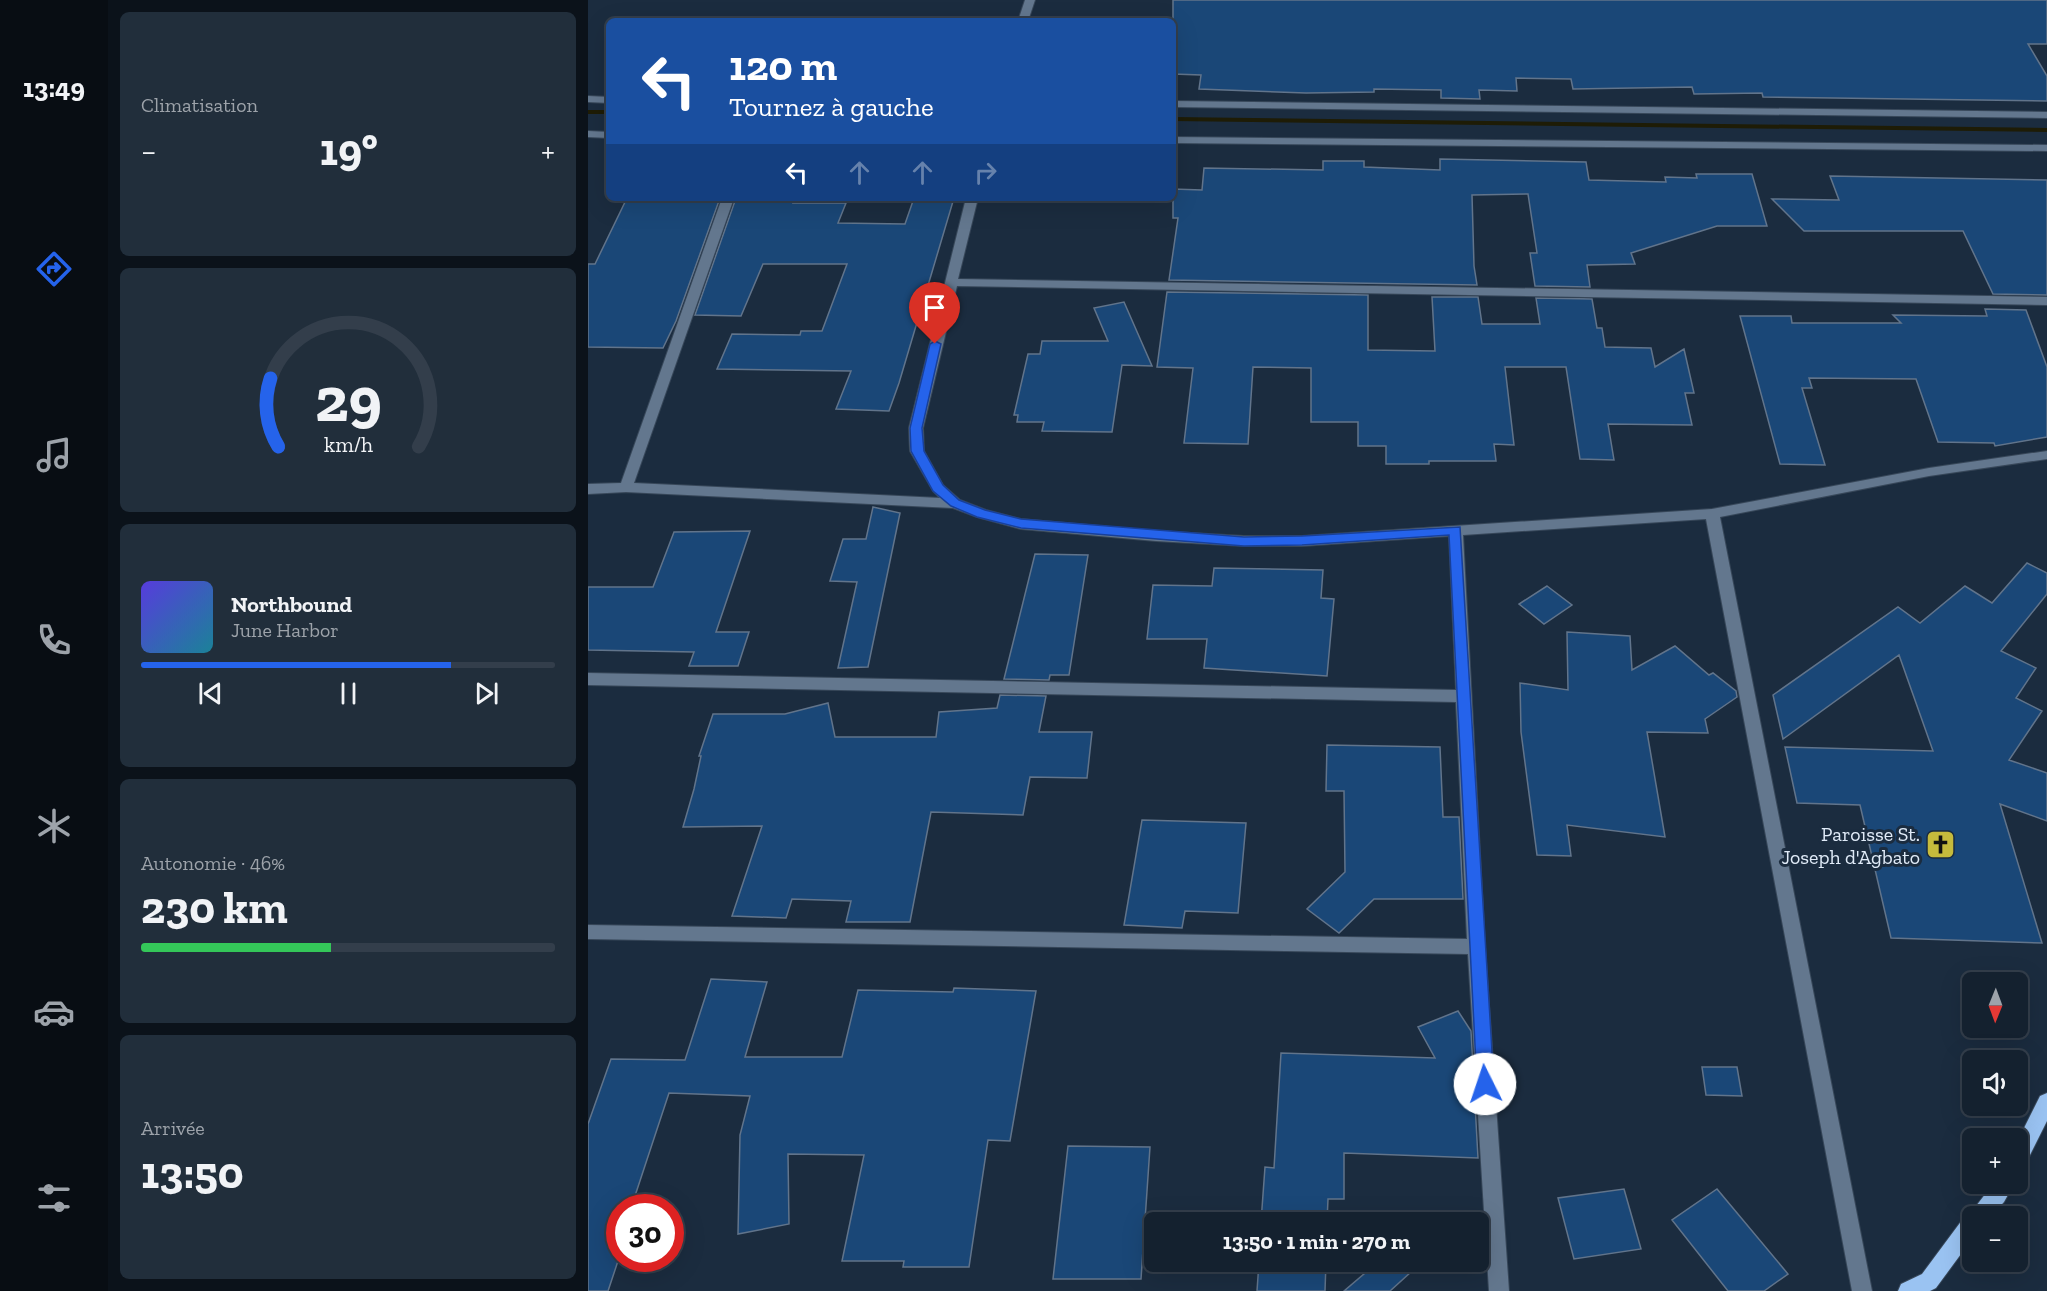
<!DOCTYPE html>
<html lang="fr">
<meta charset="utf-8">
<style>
:root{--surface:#14212f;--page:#212e3b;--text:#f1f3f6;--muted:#9da3aa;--line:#333e4b;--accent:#2563eb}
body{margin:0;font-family:"Zilla Slab",serif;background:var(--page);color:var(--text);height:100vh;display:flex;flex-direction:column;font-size:22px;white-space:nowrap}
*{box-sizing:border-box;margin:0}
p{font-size:20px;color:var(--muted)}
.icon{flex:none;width:33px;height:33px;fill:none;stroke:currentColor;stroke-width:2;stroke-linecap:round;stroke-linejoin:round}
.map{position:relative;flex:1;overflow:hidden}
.side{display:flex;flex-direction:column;gap:12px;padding:12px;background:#0b121a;width:480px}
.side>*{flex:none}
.guide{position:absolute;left:18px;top:18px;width:570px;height:183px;border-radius:9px;box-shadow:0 6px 24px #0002,0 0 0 2px var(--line);background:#1a4fa0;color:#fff;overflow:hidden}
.needle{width:39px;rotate:181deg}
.fabs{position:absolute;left:1374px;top:972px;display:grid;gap:12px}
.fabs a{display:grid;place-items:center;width:66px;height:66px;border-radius:9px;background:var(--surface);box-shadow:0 6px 24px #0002,0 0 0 2px var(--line);font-size:30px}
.speed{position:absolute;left:18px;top:1194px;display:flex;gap:12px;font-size:30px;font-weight:700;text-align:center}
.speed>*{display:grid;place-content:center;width:78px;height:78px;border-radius:50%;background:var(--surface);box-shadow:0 6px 24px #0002,0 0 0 2px var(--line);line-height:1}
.speed .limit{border:9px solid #d22;background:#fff;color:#111}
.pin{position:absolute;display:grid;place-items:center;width:51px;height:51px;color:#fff;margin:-62px -26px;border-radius:50% 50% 50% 0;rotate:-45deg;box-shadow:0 0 6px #0007}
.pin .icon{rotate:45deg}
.me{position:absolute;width:66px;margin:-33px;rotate:356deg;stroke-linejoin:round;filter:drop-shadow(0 0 4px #0008)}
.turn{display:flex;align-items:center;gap:21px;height:126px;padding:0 24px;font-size:27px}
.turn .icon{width:78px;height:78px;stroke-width:2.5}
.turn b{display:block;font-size:42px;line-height:51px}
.lanes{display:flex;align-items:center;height:57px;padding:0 24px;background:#0003;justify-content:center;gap:30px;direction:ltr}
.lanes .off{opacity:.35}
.big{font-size:45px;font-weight:700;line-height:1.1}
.side .widget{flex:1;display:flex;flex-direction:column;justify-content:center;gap:9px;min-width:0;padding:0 21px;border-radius:9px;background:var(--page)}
.side .dial{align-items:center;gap:0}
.dial svg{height:156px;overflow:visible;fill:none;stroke:var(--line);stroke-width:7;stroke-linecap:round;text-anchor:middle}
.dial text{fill:var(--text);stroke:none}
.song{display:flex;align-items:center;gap:18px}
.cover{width:72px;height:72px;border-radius:9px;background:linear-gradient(135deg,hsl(250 70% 55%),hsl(190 70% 35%))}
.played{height:6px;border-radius:3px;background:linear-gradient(90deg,var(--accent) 75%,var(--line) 75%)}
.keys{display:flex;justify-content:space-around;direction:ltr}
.heat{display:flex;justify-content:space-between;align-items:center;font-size:33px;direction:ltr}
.charge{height:9px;border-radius:4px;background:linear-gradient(90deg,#34c759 46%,var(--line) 0)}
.trip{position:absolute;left:556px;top:1212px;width:345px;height:60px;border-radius:9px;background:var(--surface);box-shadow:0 6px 24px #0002,0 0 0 2px var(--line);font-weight:700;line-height:60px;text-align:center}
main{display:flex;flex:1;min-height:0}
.tab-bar{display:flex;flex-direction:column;width:108px;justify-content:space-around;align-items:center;background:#080d13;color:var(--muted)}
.tab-bar .icon{width:42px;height:42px}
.tab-bar .on{color:var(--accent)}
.tab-bar b{font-size:27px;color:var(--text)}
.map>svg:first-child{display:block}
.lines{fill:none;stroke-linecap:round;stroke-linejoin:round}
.stream{fill:#1e1c06;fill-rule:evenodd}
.building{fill:#1a4777;stroke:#61748b;stroke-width:1.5}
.minor-casing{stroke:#374759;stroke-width:2}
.major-casing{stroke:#374759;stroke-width:2}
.minor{fill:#63778e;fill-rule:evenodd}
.major{fill:#9ac3f2;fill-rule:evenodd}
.route{fill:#2563eb;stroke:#184099;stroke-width:1.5}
.labels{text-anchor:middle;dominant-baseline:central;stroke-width:6;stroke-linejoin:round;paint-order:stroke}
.poi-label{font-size:20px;fill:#e0ebf8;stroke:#1b2c3f;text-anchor:end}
</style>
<main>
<nav class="tab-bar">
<b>13:49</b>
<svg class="icon on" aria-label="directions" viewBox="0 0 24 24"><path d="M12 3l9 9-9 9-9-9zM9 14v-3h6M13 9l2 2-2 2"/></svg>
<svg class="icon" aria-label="music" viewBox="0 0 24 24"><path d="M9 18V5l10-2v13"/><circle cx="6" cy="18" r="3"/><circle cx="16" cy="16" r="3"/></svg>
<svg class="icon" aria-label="phone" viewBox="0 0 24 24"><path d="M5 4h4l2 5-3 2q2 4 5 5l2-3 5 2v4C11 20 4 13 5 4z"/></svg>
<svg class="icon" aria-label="climate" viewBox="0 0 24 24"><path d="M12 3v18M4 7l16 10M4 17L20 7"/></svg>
<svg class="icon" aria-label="car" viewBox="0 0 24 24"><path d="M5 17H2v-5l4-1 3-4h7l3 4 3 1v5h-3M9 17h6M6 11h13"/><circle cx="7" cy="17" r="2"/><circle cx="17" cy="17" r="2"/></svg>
<svg class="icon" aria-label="filters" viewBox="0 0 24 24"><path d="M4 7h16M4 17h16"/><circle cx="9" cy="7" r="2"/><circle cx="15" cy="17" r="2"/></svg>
</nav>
<section class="side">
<div class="widget"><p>Climatisation</p>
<div class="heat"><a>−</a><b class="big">19°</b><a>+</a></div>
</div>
<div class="widget dial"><svg viewBox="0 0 100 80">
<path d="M14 69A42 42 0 1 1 86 69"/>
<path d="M14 69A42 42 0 0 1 10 34" stroke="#2563eb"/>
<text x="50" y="56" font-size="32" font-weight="700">29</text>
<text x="50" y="72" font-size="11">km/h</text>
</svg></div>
<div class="widget">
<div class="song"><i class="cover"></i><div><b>Northbound</b><p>June Harbor</p></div></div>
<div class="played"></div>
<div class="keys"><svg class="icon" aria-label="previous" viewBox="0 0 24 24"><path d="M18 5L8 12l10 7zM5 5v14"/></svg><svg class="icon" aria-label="pause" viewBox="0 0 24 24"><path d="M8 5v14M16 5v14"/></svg><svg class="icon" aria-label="next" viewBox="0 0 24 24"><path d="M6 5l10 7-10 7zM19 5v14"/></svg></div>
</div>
<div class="widget"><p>Autonomie · 46%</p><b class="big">230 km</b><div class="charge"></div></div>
<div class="widget"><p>Arrivée</p><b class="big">13:50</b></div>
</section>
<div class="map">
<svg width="1459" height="1291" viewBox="0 0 1459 1291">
<rect width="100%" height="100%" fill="#1b2c3f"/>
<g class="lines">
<path class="stream" d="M 0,110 L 21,110 L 21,114 L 0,114 Z
M 585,117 L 1459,128 L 1459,132 L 585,121 Z"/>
</g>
<path class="building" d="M 585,0 L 1459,0 L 1459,44 L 1440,44 L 1459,76 L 1459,101 L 1175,97 L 1174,93 L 1106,94 L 1104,87 L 985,89 L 983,79 L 928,78 L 929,91 L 891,90 L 892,99 L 853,98 L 853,90 L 786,89 L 786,92 L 718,93 L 611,89 L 613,75 L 585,74 Z
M 852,159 L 998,162 L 1001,180 L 1078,182 L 1077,177 L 1109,178 L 1108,174 L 1164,174 L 1179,226 L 1129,226 L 1043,253 L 1047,264 L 999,265 L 1002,287 L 947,286 L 942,253 L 949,253 L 940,194 L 884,195 L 886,266 L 889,285 L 581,280 L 590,218 L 585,218 L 585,189 L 614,190 L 616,168 L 735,170 L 735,161 L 776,161 L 776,167 L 852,170 Z
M 1242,176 L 1459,180 L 1459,295 L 1405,294 L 1375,231 L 1216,231 L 1184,199 L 1251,200 Z
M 39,198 L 132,198 L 88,321 L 75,348 L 0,347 L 0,264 L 7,264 Z
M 148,198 L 206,198 L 205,203 L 258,203 L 250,223 L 317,224 L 326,198 L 366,198 L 311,383 L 301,411 L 248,409 L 263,371 L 129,369 L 144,334 L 212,335 L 213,331 L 234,331 L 259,264 L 175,264 L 153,316 L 107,315 Z
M 579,292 L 780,295 L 780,350 L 847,351 L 844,297 L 890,297 L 894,324 L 952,324 L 948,298 L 1004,299 L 1009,328 L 1014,328 L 1017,347 L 1063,348 L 1067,367 L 1096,349 L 1106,393 L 1097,393 L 1104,425 L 1020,424 L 1026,460 L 992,459 L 978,367 L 917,367 L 926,445 L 906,444 L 908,461 L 841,461 L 841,464 L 798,464 L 798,446 L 770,446 L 770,422 L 723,422 L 723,368 L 665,367 L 660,444 L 596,443 L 605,368 L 569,367 Z
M 536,302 L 564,366 L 534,365 L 524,432 L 454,431 L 456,422 L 429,422 L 430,415 L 426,415 L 440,354 L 452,354 L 454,341 L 520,341 L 506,308 Z
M 1397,309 L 1438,310 L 1459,367 L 1459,437 L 1407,446 L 1406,443 L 1350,442 L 1328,379 L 1221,378 L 1224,388 L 1214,388 L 1237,465 L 1192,464 L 1152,316 L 1203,316 L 1204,323 L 1313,323 L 1305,315 L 1399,316 Z
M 285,507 L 312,513 L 280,667 L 250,668 L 269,582 L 242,581 L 255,539 L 278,539 Z
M 162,531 L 128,632 L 161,632 L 150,666 L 101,666 L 106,652 L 0,650 L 0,587 L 65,587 L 86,532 Z
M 447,554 L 500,555 L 481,675 L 462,675 L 461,680 L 416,679 Z
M 1439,563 L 1459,573 L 1459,594 L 1413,651 L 1448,668 L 1428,698 L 1454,711 L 1421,760 L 1459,773 L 1459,821 L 1412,804 L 1454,943 L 1303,938 L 1272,805 L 1209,803 L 1197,747 L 1345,751 L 1311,655 L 1195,739 L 1185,695 L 1310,607 L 1332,623 L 1377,586 L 1404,603 Z
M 626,568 L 735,570 L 733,598 L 746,599 L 739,676 L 616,668 L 619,639 L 559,639 L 565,585 L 624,586 Z
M 959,586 L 984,605 L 956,624 L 931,604 Z
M 979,632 L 1042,636 L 1044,670 L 1087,646 L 1121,675 L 1125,673 L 1148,691 L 1149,697 L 1117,719 L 1120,733 L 1059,732 L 1077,837 L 979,825 L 983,856 L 949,855 L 933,732 L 932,683 L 980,690 Z
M 412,695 L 458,696 L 451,732 L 504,732 L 499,778 L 442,777 L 435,815 L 343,812 L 322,922 L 258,922 L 263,901 L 204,899 L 198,918 L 144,916 L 174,826 L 95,827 L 106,789 L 113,756 L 111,756 L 125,714 L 197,714 L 240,703 L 247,737 L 348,737 L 351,712 L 409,708 Z
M 739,745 L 852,747 L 855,817 L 871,817 L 875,899 L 786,899 L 751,933 L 719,909 L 757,872 L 756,791 L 738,791 Z
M 554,820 L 658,823 L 650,913 L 597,911 L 594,928 L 536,925 Z
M 123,979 L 179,982 L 157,1057 L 254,1057 L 270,990 L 365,992 L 366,988 L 448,991 L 422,1141 L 400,1140 L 381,1267 L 315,1267 L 316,1261 L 254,1261 L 276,1155 L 200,1154 L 201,1224 L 150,1234 L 152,1135 L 162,1096 L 81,1093 L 43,1208 L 32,1208 L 32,1255 L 20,1291 L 0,1291 L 0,1124 L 23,1059 L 97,1060 Z
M 870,1011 L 883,1031 L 890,1158 L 756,1153 L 756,1199 L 740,1199 L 739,1222 L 673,1222 L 677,1167 L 686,1168 L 693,1053 L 847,1058 L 830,1027 Z
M 1114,1067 L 1149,1067 L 1154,1096 L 1118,1095 Z
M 480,1146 L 562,1147 L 553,1279 L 465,1279 Z
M 1036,1189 L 1053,1249 L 986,1259 L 970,1198 Z
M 1129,1189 L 1200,1274 L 1176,1291 L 1140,1291 L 1084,1220 Z
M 671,1262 L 738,1262 L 737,1291 L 669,1291 Z
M 790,1262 L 834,1262 L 802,1291 L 756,1291 Z"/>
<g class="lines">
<defs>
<path id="minor" d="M 437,0 L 447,0 L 440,21 L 430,21 Z
M 0,96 L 21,97 L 21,103 L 0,102 Z
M 585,101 L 1459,112 L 1459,118 L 585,107 Z
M 0,131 L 21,132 L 21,138 L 0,137 Z
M 585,137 L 1459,145 L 1459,151 L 585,143 Z
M 134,198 L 146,198 L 46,483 L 352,498 L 345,491 L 322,451 L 321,428 L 378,198 L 390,198 L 370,279 L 1459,297 L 1459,305 L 369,286 L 335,428 L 336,451 L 355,485 L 372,500 L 398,510 L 433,519 L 568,531 L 656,536 L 714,536 L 1124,509 L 1341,468 L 1459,451 L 1459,459 L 1341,476 L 1132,517 L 1284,1291 L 1264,1291 L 1118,519 L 875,535 L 897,947 L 921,1291 L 901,1291 L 880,954 L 0,939 L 0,925 L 879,939 L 868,702 L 0,685 L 0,673 L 868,690 L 861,536 L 714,546 L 656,546 L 568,541 L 433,529 L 389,517 L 365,508 L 38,492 L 0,494 L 0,484 L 33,483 Z"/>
<path id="major" d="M 1459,1093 L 1459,1121 L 1437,1165 L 1430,1168 L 1430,1140 L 1452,1096 Z
M 1405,1184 L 1426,1184 L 1416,1202 L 1403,1216 L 1384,1216 L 1384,1239 L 1348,1288 L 1342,1291 L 1310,1291 L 1313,1284 L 1334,1274 L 1377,1216 L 1381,1215 Z"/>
</defs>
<use href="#minor" class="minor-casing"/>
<use href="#major" class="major-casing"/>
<use href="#minor" class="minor"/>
<use href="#major" class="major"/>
</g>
<path class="route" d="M 347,341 L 353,344 L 334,428 L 336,451 L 355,485 L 371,500 L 397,510 L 433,519 L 656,537 L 714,536 L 872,527 L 906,1084 L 903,1090 L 897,1092 L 891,1090 L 889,1084 L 861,535 L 714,545 L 656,546 L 433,528 L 389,517 L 363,506 L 345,491 L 323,451 L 322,428 L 342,344 Z"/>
<defs>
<symbol id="church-square" viewBox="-11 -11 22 22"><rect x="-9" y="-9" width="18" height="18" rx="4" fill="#c6bb3c" stroke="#1b2c3f"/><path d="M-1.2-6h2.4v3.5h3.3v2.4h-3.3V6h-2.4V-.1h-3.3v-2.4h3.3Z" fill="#111"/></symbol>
</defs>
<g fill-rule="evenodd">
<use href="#church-square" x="1336" y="828" width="33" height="33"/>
</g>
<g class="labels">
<g class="poi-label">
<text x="1332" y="834">Paroisse St.<tspan x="1332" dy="23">Joseph d'Agbato</tspan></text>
</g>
</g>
</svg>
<div class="fabs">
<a><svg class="needle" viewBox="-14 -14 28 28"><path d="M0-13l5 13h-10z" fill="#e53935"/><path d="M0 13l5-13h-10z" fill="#9da3aa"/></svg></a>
<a><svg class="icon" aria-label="sound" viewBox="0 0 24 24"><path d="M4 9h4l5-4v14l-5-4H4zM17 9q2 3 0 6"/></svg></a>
<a>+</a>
<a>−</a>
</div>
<div class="speed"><div class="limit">30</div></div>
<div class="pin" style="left:347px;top:344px;background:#d93025"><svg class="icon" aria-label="arrive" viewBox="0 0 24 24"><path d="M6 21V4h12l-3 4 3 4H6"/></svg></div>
<svg class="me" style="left:897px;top:1084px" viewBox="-20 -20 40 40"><circle r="19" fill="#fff"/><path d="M0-13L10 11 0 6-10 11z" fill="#2563eb"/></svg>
<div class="trip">13:50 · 1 min · 270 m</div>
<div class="guide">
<div class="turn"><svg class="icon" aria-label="left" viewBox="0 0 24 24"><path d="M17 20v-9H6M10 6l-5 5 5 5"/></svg><div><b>120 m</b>Tournez à gauche</div></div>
<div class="lanes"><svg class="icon" aria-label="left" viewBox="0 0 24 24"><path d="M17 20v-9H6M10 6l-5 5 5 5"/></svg><svg class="icon off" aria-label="ahead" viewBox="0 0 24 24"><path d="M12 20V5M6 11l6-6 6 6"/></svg><svg class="icon off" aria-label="ahead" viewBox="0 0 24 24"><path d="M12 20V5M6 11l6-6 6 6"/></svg><svg class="icon off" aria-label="right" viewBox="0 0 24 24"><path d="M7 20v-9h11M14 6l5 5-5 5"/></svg></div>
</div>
</div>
</main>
